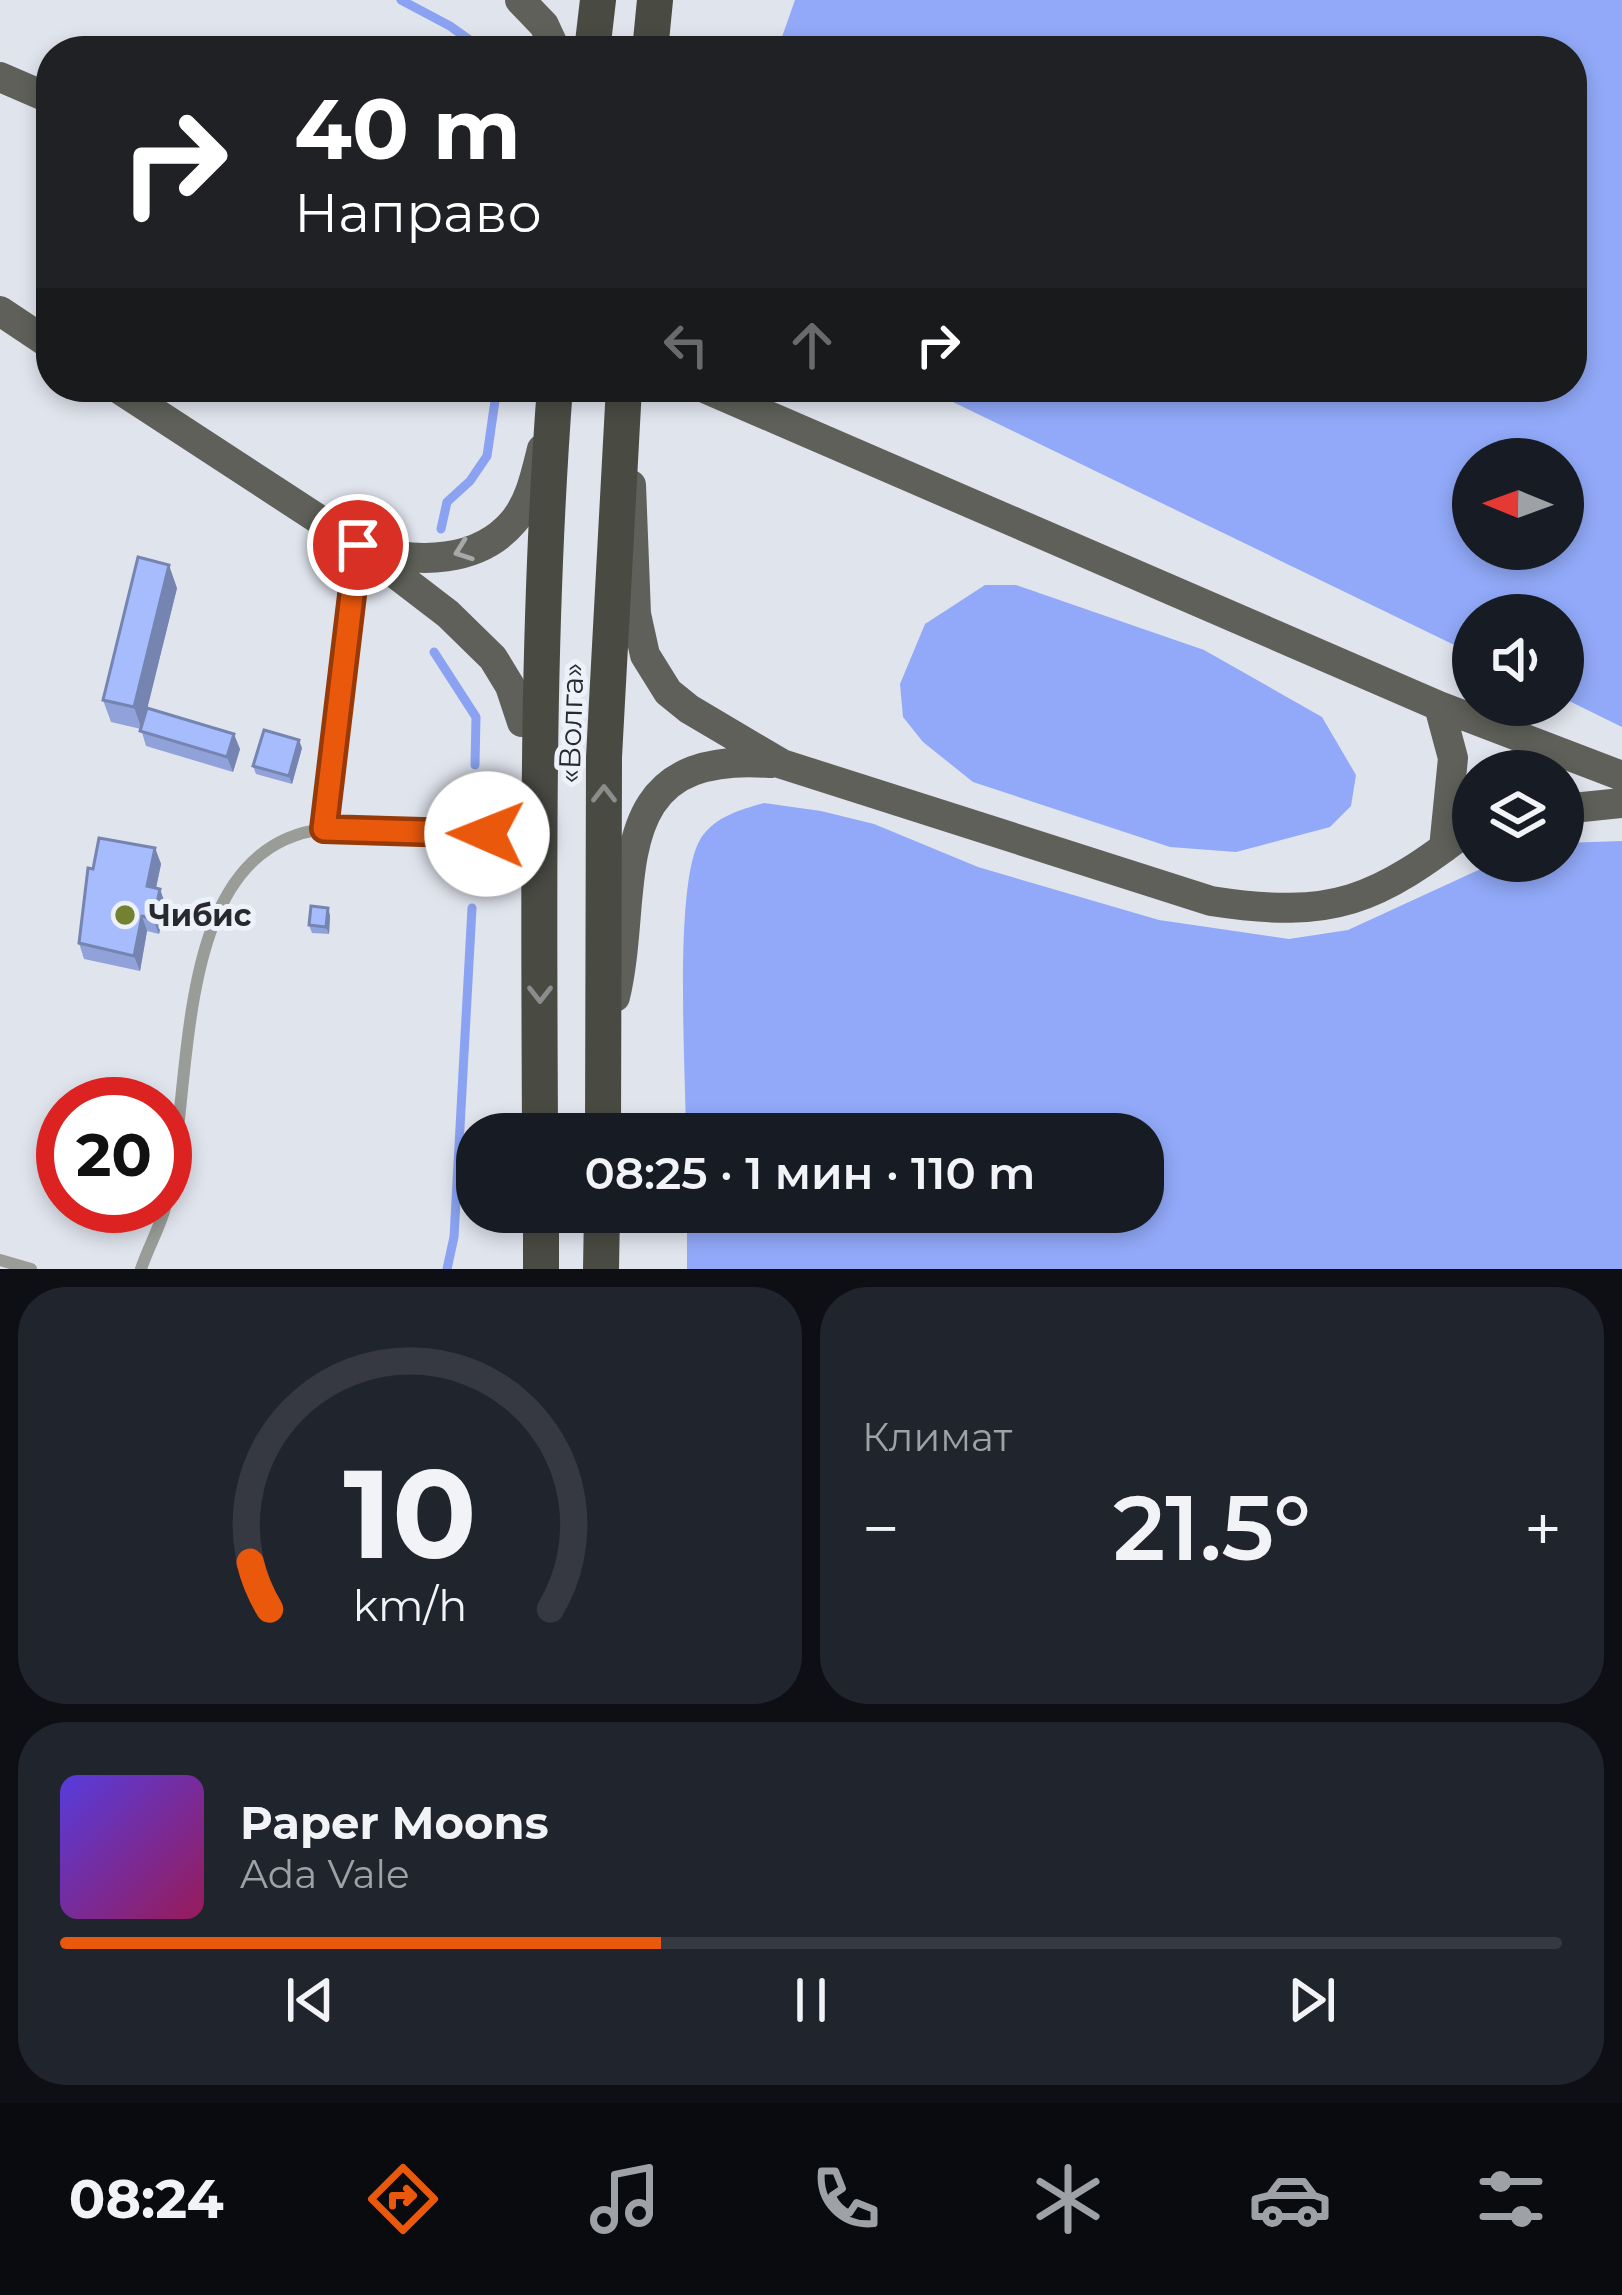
<!DOCTYPE html>
<html lang="ru">
<meta charset="utf-8">
<style>
:root{--surface:#171b24;--page:#20242c;--text:#f1f3f6;--muted:#9ea1a6;--line:#363941;--accent:#ea580c}
body{margin:0;font-family:Montserrat,sans-serif;background:var(--page);color:var(--text);height:100vh;display:flex;flex-direction:column;font-size:45px;white-space:nowrap}
*{box-sizing:border-box;margin:0}
p{font-size:39px;color:var(--muted)}
.icon{flex:none;width:66px;height:66px;fill:none;stroke:currentColor;stroke-width:2;stroke-linecap:round;stroke-linejoin:round}
.map{position:relative;height:1269px;overflow:hidden}
.drawer{display:flex;flex-direction:column;gap:18px;padding:18px;background:#0d0f14;flex:1}
.drawer>*{flex:none}
.top-card{position:absolute;left:36px;top:36px;width:1551px;height:366px;border-radius:48px;box-shadow:0 6px 18px #0003;background:#202124;color:#fff;overflow:hidden}
.needle{width:78px;rotate:271deg}
.buttons{position:absolute;left:1452px;top:438px;display:grid;gap:24px}
.buttons a{display:grid;place-items:center;width:132px;height:132px;border-radius:50%;background:var(--surface);box-shadow:0 6px 18px #0003;font-size:60px}
.speed{position:absolute;left:36px;top:1077px;display:flex;gap:24px;font-size:60px;font-weight:700;text-align:center}
.speed>*{display:grid;place-content:center;width:156px;height:156px;border-radius:50%;background:var(--surface);box-shadow:0 6px 18px #0003;line-height:1}
.speed .limit{border:18px solid #d22;background:#fff;color:#111}
.pin{position:absolute;display:grid;place-items:center;width:102px;height:102px;color:#fff;margin:-51px;border:6px solid #fff;border-radius:50%;box-shadow:0 3px 12px #0007}
.me{position:absolute;width:132px;margin:-66px;rotate:271deg;stroke-linejoin:round;filter:drop-shadow(0 0 9px #0008)}
.turn{display:flex;align-items:center;gap:42px;height:252px;padding:0 60px;font-size:54px}
.turn .icon{width:156px;height:156px;stroke-width:2.5}
.turn b{display:block;font-size:84px;line-height:102px}
.lanes{display:flex;align-items:center;height:114px;padding:0 60px;background:#0003;justify-content:center;gap:60px;direction:ltr}
.lanes .off{opacity:.35}
.big{font-size:90px;font-weight:600;line-height:1.1}
.drawer .card{flex:1;display:flex;flex-direction:column;justify-content:center;gap:18px;min-width:0;padding:0 42px;border-radius:48px;background:var(--page)}
.drawer .dial{align-items:center;gap:0}
.dial svg{height:312px;overflow:visible;fill:none;stroke:var(--line);stroke-width:7;stroke-linecap:round;text-anchor:middle}
.dial text{fill:var(--text);stroke:none}
.song{display:flex;align-items:center;gap:36px}
.cover{width:144px;height:144px;border-radius:18px;background:linear-gradient(135deg,hsl(250 70% 55%),hsl(330 70% 35%))}
.played{height:12px;border-radius:6px;background:linear-gradient(90deg,var(--accent) 40%,var(--line) 40%)}
.keys{display:flex;justify-content:space-around;direction:ltr}
.heat{display:flex;justify-content:space-between;align-items:center;font-size:66px;direction:ltr}
.drawer .tiles{flex:1;display:grid;gap:18px;grid-template-columns:1fr 1fr}
.card:last-child{grid-column:span 2}
.trip{position:absolute;left:456px;top:1113px;width:708px;height:120px;border-radius:48px;background:var(--surface);box-shadow:0 6px 18px #0003;font-weight:600;line-height:120px;text-align:center}
.tab-bar{display:flex;height:192px;justify-content:space-around;align-items:center;background:#090b0e;color:var(--muted)}
.tab-bar .icon{width:84px;height:84px}
.tab-bar .on{color:var(--accent)}
.tab-bar b{font-size:54px;color:var(--text)}
.map>svg:first-child{display:block}
.forest{fill:#91a9f8;fill-rule:evenodd}
.lines{fill:none;stroke-linecap:round;stroke-linejoin:round}
.stream{stroke:#8aa2f1;stroke-width:9}
.lane{stroke:#9a9c97;stroke-width:12}
.primary{stroke:#5e6059;stroke-width:30}
.highway{stroke:#494b43;stroke-width:36}
.wall{fill:#90a2d9}
.shaded-wall{fill:#7584b0}
.building{fill:#a7bcfc;stroke:#7584b0;stroke-width:3}
.oneway{stroke:#a6a8aa}
.oneway2{stroke:#8b8d8c}
.route-casing{stroke:#983908;stroke-width:30}
.route{stroke:#ea580c;stroke-width:21}
.poi-dot{fill:#728231;stroke:#edf1fa;stroke-width:4.5}
.labels{text-anchor:middle;dominant-baseline:central;stroke-width:10;stroke-linejoin:round;paint-order:stroke}
.street-label{font-size:30px;fill:#28292c;stroke:#edf1fa}
.poi-label{font-size:30px;font-weight:bold;fill:#28292c;stroke:#edf1fa;text-anchor:start}
</style>
<div class="map">
<svg width="1622" height="1269" viewBox="0 0 1622 1269">
<rect width="100%" height="100%" fill="#e0e4ed"/>
<path class="forest" d="M 795,0 L 1622,0 L 1622,727 L 1563,698 L 1563,615 L 1473,615 L 1473,654 L 922,387 L 1572,387 L 1572,51 L 777,51 ZM 1473,459 L 1563,459 L 1563,549 L 1473,549 Z
M 985,585 L 1016,585 L 1204,650 L 1322,717 L 1356,775 L 1351,806 L 1330,827 L 1236,852 L 1170,847 L 973,782 L 923,742 L 903,717 L 900,684 L 925,624 Z
M 764,803 L 821,811 L 874,824 L 978,867 L 1159,920 L 1289,939 L 1348,930 L 1498,861 L 1563,861 L 1563,843 L 1622,841 L 1622,1269 L 687,1269 L 687,1212 L 1143,1212 L 1143,1134 L 686,1134 C 686,1075 673,881 701,838 C 716,816 740,810 764,803 Z"/>
<g class="lines">
<path class="stream" d="M 401,0 L 450,26 L 485,51
M 441,529 L 447,502 L 470,481 L 487,456 L 497,387
M 434,652 L 476,717 L 475,765
M 447,1269 L 454,1237 L 472,908"/>
<path class="lane" d="M 324,829 L 358,550
M 0,1260 L 31,1269
M 141,1269 C 148,1248 159,1229 165,1208 C 196,1093 166,847 324,829 L 528,835"/>
<path class="primary" d="M 520,0 L 544,25 L 556,51
M 0,77 L 51,99
M 0,311 L 51,345
M 116,387 L 358,545 L 448,614 L 493,658 L 510,686 L 522,722
M 702,387 L 1439,706 L 1622,776
M 631,485 L 636,614 L 645,655 L 668,692 L 689,709 L 782,764 L 1211,901 C 1334,920 1376,901 1473,826
M 370,549 C 417,564 479,563 514,521 C 530,502 536,473 542,449
M 1439,706 L 1453,758 L 1444,848
M 1563,809 L 1622,803
M 615,997 C 641,889 598,750 770,763"/>
<path class="highway" d="M 592,51 L 598,0
M 650,51 L 655,0
M 540,1134 C 539,885 536,635 555,387
M 603,1134 L 604,757 L 624,387
M 541,1212 L 541,1269
M 601,1269 L 602,1212"/>
</g>
<path class="wall" d="M 177,588 L 147,708 L 240,749 L 233,772 L 146,746 L 141,729 L 111,722 L 103,700 Z
M 302,748 L 292,784 L 256,774 L 253,766 Z
M 155,848 L 161,864 L 156,888 L 160,889 L 165,904 L 159,934 L 147,931 L 140,971 L 84,959 L 79,943 L 93,869 Z
M 330,915 L 329,934 L 312,933 L 309,925 Z"/>
<path class="shaded-wall" d="M 169,565 L 177,588 L 142,730 L 134,707 Z
M 234,734 L 240,749 L 233,772 L 227,757 Z
M 299,740 L 302,748 L 292,784 L 289,776 Z
M 155,848 L 161,864 L 153,902 L 147,886 Z
M 160,889 L 165,904 L 159,934 L 153,919 Z
M 328,908 L 330,915 L 329,934 L 326,927 Z
M 142,916 L 147,931 L 140,971 L 134,956 Z"/>
<path class="building" d="M 138,557 L 169,565 L 134,707 L 103,700 Z
M 147,708 L 234,734 L 227,757 L 140,731 Z
M 264,730 L 299,740 L 289,776 L 253,766 Z
M 99,838 L 155,848 L 147,886 L 160,889 L 153,919 L 142,916 L 134,956 L 79,943 L 88,868 L 93,869 Z
M 311,906 L 328,908 L 326,927 L 309,925 Z"/>
<defs><path id="oneway-chevron" d="M-2-3.5L2.5 0L-2 3.5" fill="none" stroke-width="1.6" stroke-linecap="round" stroke-linejoin="round" transform="scale(3)"/></defs>
<use class="oneway" href="#oneway-chevron" transform="translate(463 551) rotate(160)"/>
<g class="oneway2">
<use href="#oneway-chevron" transform="translate(604 794) rotate(-90)"/>
<use href="#oneway-chevron" transform="translate(540 994) rotate(90)"/>
</g>
<g class="lines">
<defs>
<path id="route" d="M 358,545 L 324,829 L 487,834"/>
</defs>
<use href="#route" class="route-casing"/>
<use href="#route" class="route"/>
</g>
<circle class="poi-dot" cx="125" cy="915" r="12"/>
<g class="labels">
<g class="street-label">
<text transform="translate(571 723) rotate(-88)">«Волга»</text>
</g>
<g class="poi-label">
<text x="149" y="915">Чибис</text>
</g>
</g>
</svg>
<div class="buttons">
<a><svg class="needle" viewBox="-14 -14 28 28"><path d="M0-13l5 13h-10z" fill="#e53935"/><path d="M0 13l5-13h-10z" fill="#9ea1a6"/></svg></a>
<a><svg class="icon" aria-label="sound" viewBox="0 0 24 24"><path d="M4 9h4l5-4v14l-5-4H4zM17 9q2 3 0 6"/></svg></a>
<a><svg class="icon" aria-label="layers" viewBox="0 0 24 24"><path d="M12 4l9 5-9 5-9-5zM3 14l9 5 9-5"/></svg></a>
</div>
<div class="speed"><div class="limit">20</div></div>
<div class="pin" style="left:358px;top:545px;background:#d93025"><svg class="icon" aria-label="arrive" viewBox="0 0 24 24"><path d="M6 21V4h12l-3 4 3 4H6"/></svg></div>
<svg class="me" style="left:487px;top:834px" viewBox="-20 -20 40 40"><circle r="19" fill="#fff"/><path d="M0-13L10 11 0 6-10 11z" fill="#ea580c"/></svg>
<div class="trip">08:25 · 1 мин · 110 m</div>
<div class="top-card">
<div class="turn"><svg class="icon" aria-label="right" viewBox="0 0 24 24"><path d="M7 20v-9h11M14 6l5 5-5 5"/></svg><div><b>40 m</b>Направо</div></div>
<div class="lanes"><svg class="icon off" aria-label="left" viewBox="0 0 24 24"><path d="M17 20v-9H6M10 6l-5 5 5 5"/></svg><svg class="icon off" aria-label="ahead" viewBox="0 0 24 24"><path d="M12 20V5M6 11l6-6 6 6"/></svg><svg class="icon" aria-label="right" viewBox="0 0 24 24"><path d="M7 20v-9h11M14 6l5 5-5 5"/></svg></div>
</div>
</div>
<section class="drawer">
<div class="tiles">
<div class="card dial"><svg viewBox="0 0 100 80">
<path d="M14 69A42 42 0 1 1 86 69"/>
<path d="M14 69A42 42 0 0 1 9 57" stroke="#ea580c"/>
<text x="50" y="56" font-size="32" font-weight="700">10</text>
<text x="50" y="72" font-size="11">km/h</text>
</svg></div>
<div class="card"><p>Климат</p>
<div class="heat"><a>−</a><b class="big">21.5°</b><a>+</a></div>
</div>
<div class="card">
<div class="song"><i class="cover"></i><div><b>Paper Moons</b><p>Ada Vale</p></div></div>
<div class="played"></div>
<div class="keys"><svg class="icon" aria-label="previous" viewBox="0 0 24 24"><path d="M18 5L8 12l10 7zM5 5v14"/></svg><svg class="icon" aria-label="pause" viewBox="0 0 24 24"><path d="M8 5v14M16 5v14"/></svg><svg class="icon" aria-label="next" viewBox="0 0 24 24"><path d="M6 5l10 7-10 7zM19 5v14"/></svg></div>
</div>
</div>
</section>
<nav class="tab-bar">
<b>08:24</b>
<svg class="icon on" aria-label="directions" viewBox="0 0 24 24"><path d="M12 3l9 9-9 9-9-9zM9 14v-3h6M13 9l2 2-2 2"/></svg>
<svg class="icon" aria-label="music" viewBox="0 0 24 24"><path d="M9 18V5l10-2v13"/><circle cx="6" cy="18" r="3"/><circle cx="16" cy="16" r="3"/></svg>
<svg class="icon" aria-label="phone" viewBox="0 0 24 24"><path d="M5 4h4l2 5-3 2q2 4 5 5l2-3 5 2v4C11 20 4 13 5 4z"/></svg>
<svg class="icon" aria-label="climate" viewBox="0 0 24 24"><path d="M12 3v18M4 7l16 10M4 17L20 7"/></svg>
<svg class="icon" aria-label="car" viewBox="0 0 24 24"><path d="M5 17H2v-5l4-1 3-4h7l3 4 3 1v5h-3M9 17h6M6 11h13"/><circle cx="7" cy="17" r="2"/><circle cx="17" cy="17" r="2"/></svg>
<svg class="icon" aria-label="filters" viewBox="0 0 24 24"><path d="M4 7h16M4 17h16"/><circle cx="9" cy="7" r="2"/><circle cx="15" cy="17" r="2"/></svg>
</nav>
